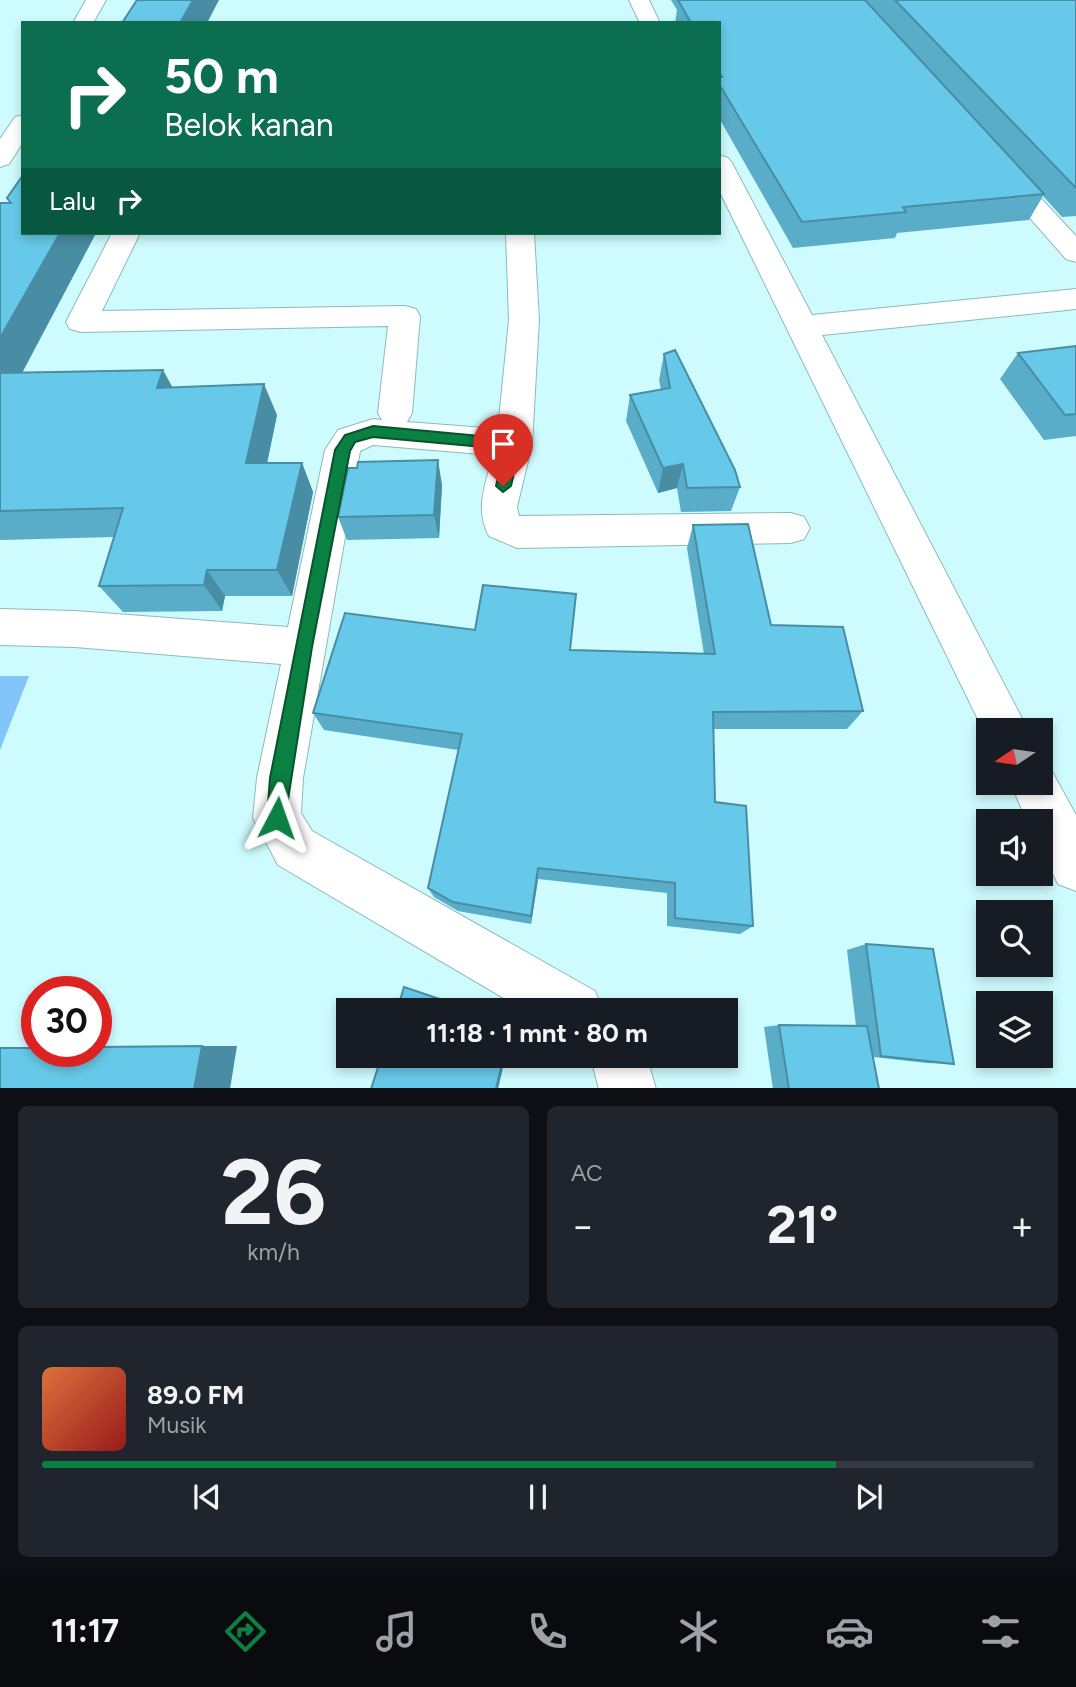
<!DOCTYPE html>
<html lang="id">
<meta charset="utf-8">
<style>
:root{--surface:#171b24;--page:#20242c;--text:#f1f3f6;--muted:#9ea1a6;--line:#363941;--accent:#0b8043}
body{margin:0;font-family:Figtree,sans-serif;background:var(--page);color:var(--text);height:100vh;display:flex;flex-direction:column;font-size:26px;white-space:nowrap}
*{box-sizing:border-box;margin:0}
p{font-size:23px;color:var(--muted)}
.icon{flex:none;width:38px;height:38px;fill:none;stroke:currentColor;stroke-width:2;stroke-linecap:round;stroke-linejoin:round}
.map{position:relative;height:1088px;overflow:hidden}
.sheet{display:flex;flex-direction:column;gap:18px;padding:18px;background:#0d0f14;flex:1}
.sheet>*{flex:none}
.top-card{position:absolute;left:21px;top:21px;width:700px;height:214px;border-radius:0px;box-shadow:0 4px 10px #0003;background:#0b6e4f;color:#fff;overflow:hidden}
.needle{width:46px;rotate:257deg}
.tools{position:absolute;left:976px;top:718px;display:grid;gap:14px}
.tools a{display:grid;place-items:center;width:77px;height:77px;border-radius:0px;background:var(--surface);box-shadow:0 4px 10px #0003;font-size:35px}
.speed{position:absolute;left:21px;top:976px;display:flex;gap:14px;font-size:35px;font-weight:700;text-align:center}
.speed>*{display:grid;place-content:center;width:91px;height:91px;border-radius:50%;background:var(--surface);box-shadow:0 4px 10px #0003;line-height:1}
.speed .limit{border:10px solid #d22;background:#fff;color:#111}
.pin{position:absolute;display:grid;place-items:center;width:60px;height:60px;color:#fff;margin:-72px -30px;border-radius:50% 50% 50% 0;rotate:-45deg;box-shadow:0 0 7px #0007}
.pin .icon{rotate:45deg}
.me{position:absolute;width:77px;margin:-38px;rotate:4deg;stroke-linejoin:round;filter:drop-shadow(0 0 5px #0008)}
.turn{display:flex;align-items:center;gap:24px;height:147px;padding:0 28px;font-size:32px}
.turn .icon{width:91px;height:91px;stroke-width:2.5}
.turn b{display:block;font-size:49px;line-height:60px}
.then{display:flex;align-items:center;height:66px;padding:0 28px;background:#0003;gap:14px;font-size:26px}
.big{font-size:52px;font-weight:700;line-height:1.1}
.sheet .tile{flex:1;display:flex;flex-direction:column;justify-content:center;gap:10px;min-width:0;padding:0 24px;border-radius:10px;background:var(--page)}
.sheet .dial{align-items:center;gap:0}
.dial b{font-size:91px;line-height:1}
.song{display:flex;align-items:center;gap:21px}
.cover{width:84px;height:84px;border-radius:10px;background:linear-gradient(135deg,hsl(20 70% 55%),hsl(0 70% 35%))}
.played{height:7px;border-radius:4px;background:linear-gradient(90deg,var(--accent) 80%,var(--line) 80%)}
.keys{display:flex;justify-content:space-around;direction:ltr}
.heat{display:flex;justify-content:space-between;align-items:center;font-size:38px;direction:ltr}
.sheet .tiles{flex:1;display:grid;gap:18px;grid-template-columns:1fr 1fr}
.tile:last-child{grid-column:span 2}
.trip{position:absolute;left:336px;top:998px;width:402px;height:70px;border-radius:0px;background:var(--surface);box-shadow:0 4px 10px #0003;font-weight:700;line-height:70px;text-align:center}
.tab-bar{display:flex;height:112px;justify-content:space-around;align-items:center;background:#090b0e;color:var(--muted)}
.tab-bar .icon{width:49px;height:49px}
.tab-bar .selected{color:var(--accent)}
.tab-bar b{font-size:32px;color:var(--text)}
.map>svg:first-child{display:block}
.water{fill:#82c5fa}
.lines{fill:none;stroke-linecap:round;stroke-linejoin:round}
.street-casing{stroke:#8eb9bc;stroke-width:2}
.secondary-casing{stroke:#8eb9bc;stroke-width:2}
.street{fill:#fff;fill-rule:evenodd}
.secondary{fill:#fff;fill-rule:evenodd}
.wall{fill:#59adc8}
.shaded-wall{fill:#488da3}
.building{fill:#67c9e9;stroke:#488da3;stroke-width:2}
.route{fill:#0b8043;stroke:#07532c;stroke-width:2}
</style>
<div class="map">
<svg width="1076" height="1089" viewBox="0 0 1076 1089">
<rect width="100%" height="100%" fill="#cefbfe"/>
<path class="water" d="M 0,676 L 29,676 L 0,750 Z"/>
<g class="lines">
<defs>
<path id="street" d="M 629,0 L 649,0 L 660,23 L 640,23 Z
M 719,155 L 728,158 L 732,163 L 812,315 L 1076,289 L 1076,309 L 822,335 L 1028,730 L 989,730 L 989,742 L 719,190 Z
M 1000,161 L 1009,164 L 1076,236 L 1076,262 L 1066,259 L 991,174 L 987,169 L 991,164 Z
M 112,233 L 140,233 L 102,311 L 405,306 L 416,309 L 420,316 L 412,413 L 407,422 L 498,429 L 509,320 L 506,233 L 534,233 L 539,320 L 532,444 L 517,507 L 519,516 L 791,513 L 804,517 L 810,528 L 804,539 L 791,543 L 517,548 L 489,536 C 474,508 486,484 493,455 L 373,445 L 360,451 L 303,778 L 301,813 L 312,831 L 595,991 L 603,1010 L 524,1010 L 278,865 L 253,818 L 257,778 L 281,664 L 75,647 L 0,645 L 0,609 L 75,611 L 288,627 L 325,450 L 338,430 L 373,419 L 382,420 L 378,413 L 388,326 L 81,332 L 70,329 L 66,322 Z
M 1041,762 L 1049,766 L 1076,815 L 1076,891 L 1058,884 L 1041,849 L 1041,821 L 1027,821 L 1010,782 L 1041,782 Z
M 590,1055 L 646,1055 L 656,1089 L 599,1089 Z"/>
<path id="secondary" d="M 86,0 L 106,0 L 93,23 L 73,23 Z
M 23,115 L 23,142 L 9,164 L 0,167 L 0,139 L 15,117 Z"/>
</defs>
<use href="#street" class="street-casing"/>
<use href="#secondary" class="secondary-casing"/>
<use href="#street" class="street"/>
<use href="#secondary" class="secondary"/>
</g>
<path class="wall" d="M 671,0 L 1076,0 L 1076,216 L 1062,217 L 1043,196 L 1029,220 L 897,233 L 895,238 L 793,248 L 719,118 L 719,23 L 675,23 L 677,10 Z
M 23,175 L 23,233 L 96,233 L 22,373 L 173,387 L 277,415 L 267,463 L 302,463 L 313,492 L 292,596 L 225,596 L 222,611 L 123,612 L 99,586 L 114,537 L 0,540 L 0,203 L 10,203 L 7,198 Z
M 1076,346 L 1076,436 L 1044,440 L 1000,379 L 1018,353 Z
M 664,354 L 740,487 L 731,511 L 681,512 L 677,488 L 658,493 L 626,421 L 630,395 L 661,390 L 659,380 Z
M 442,485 L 439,538 L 347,540 L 338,517 Z
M 693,525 L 771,625 L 863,711 L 847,729 L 713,729 L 715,802 L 753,926 L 740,934 L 667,926 L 667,893 L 538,879 L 531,924 L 458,911 L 434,897 L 428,888 L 458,750 L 324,730 L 313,713 L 571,650 L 704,654 L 687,548 Z
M 866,944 L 954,1064 L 927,1063 L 873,1057 L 879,1089 L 773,1089 L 764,1027 L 779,1025 L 856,1026 L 847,950 Z"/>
<path class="shaded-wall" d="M 193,0 L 219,0 L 207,23 L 180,23 Z
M 60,233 L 96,233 L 5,405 L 0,398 L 0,338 Z
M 163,370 L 180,401 L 157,388 Z
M 264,384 L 277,415 L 261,492 L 246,463 Z
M 438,460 L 442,485 L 439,538 L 434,515 Z
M 302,463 L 313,492 L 292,596 L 277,570 Z
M 683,464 L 677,488 L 658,493 L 663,468 Z
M 207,570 L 225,596 L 222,611 L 204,585 Z
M 538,868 L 538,879 L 531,924 L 531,916 Z
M 202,1046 L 237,1046 L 230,1089 L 194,1089 Z
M 504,1055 L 506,1055 L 498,1089 L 496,1089 Z"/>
<path class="building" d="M 137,0 L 193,0 L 180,23 L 122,23 Z
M 678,0 L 865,0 L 1044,194 L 903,207 L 906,212 L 802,222 L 719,84 L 719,77 L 722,77 L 719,72 L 719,23 L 691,23 Z
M 895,0 L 1076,0 L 1076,188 Z
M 23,175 L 23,233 L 60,233 L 0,338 L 0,203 L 11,203 L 7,198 Z
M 1076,346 L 1076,414 L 1065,415 L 1018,353 Z
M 675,350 L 735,470 L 740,487 L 687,488 L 683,464 L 663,468 L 630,395 L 670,388 L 664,354 Z
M 163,370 L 157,388 L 264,384 L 246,463 L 302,463 L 277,570 L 207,570 L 204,585 L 99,586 L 123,508 L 0,511 L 0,373 Z
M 438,460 L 434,515 L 338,517 L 348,468 L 357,468 L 358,462 Z
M 748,524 L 771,625 L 843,627 L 863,711 L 713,712 L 715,802 L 746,806 L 753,926 L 675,918 L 675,883 L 538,868 L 531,916 L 453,902 L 428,888 L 462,734 L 313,713 L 345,613 L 475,630 L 483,585 L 576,594 L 570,650 L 715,654 L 693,525 Z
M 866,944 L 933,949 L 954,1064 L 881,1056 Z
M 404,987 L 472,1010 L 397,1010 Z
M 779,1025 L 867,1026 L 879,1089 L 789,1089 Z
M 202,1046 L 194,1089 L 0,1089 L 0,1048 L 37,1048 L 37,1052 L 96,1052 L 96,1047 Z
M 382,1055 L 504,1055 L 496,1089 L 371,1089 Z"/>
<path class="route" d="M 373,426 L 514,439 L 521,444 L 511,486 L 503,492 L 496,486 L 505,449 L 373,437 L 355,442 L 350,451 L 312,647 L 284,825 L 277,828 L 270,825 L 267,818 L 270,778 L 335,450 L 345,435 Z"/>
</svg>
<div class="tools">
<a><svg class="needle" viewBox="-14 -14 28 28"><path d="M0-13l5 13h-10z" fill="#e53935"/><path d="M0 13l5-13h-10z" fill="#9ea1a6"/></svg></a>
<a><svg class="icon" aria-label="sound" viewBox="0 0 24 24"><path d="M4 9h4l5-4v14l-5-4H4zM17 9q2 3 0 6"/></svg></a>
<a><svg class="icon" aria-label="search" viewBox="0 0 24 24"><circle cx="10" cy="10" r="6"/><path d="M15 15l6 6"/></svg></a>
<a><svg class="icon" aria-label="layers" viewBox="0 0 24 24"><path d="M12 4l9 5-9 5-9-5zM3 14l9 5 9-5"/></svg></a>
</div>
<div class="speed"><div class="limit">30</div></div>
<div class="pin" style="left:503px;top:486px;background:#d93025"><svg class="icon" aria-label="arrive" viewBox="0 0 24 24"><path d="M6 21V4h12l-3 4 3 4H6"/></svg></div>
<svg class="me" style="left:277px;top:818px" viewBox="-20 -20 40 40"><path d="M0-17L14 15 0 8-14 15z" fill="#0b8043" stroke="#fff" stroke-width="4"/></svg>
<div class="trip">11:18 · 1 mnt · 80 m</div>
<div class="top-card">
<div class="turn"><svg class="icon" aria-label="right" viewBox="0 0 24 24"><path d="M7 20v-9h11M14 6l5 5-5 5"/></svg><div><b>50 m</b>Belok kanan</div></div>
<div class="then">Lalu<svg class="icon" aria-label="right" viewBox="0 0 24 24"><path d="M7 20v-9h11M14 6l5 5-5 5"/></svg></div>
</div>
</div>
<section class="sheet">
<div class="tiles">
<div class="tile dial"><b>26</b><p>km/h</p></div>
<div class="tile"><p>AC</p>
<div class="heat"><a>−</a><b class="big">21°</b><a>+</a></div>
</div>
<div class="tile">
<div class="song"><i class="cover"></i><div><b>89.0 FM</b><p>Musik</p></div></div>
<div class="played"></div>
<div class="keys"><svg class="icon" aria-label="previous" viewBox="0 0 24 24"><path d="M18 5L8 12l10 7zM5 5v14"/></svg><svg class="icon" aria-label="pause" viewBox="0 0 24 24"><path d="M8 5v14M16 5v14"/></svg><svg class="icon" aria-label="next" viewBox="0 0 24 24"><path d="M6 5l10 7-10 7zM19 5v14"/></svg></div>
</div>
</div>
</section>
<nav class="tab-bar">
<b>11:17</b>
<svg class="icon selected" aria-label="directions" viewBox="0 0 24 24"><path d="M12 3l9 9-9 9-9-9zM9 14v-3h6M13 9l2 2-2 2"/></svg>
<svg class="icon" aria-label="music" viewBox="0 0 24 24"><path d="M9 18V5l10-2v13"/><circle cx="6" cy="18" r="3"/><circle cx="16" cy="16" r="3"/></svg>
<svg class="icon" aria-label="phone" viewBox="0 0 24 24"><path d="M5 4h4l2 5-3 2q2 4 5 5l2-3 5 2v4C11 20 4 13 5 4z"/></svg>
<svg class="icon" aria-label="climate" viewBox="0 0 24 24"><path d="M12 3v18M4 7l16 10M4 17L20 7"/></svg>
<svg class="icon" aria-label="car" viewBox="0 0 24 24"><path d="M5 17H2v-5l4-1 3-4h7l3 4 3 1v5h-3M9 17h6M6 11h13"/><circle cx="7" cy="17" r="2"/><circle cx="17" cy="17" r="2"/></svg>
<svg class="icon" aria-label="filters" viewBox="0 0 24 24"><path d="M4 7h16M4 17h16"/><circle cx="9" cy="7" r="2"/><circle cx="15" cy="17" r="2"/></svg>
</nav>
